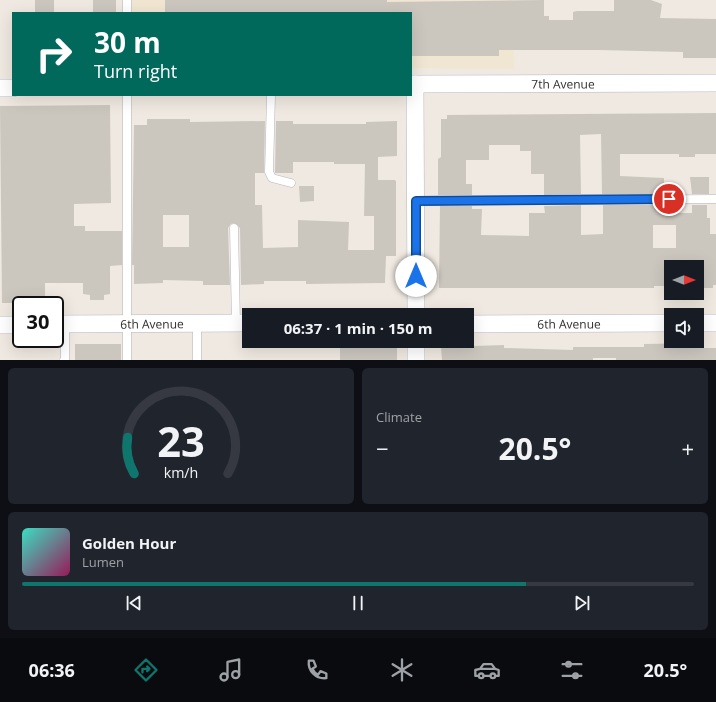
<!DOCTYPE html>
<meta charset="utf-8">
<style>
:root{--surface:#171b24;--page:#20242c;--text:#f1f3f6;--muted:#9ea1a6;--line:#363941;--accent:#0f766e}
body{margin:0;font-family:"Open Sans",sans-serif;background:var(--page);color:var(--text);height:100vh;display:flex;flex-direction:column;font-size:15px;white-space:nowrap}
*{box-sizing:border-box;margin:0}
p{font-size:13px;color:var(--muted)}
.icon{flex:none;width:22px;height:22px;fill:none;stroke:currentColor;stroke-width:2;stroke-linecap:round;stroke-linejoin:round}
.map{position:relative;height:360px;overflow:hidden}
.sheet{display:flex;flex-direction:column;gap:8px;padding:8px;background:#0d0f14;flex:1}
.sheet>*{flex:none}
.top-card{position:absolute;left:12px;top:12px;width:400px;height:84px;border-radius:0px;box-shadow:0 4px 16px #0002;background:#00695c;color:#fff;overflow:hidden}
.needle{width:26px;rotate:90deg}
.controls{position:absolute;left:664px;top:260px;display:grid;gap:8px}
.controls a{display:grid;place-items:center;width:40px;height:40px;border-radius:0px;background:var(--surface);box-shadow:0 4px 16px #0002;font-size:20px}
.speed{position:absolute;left:12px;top:296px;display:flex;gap:8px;font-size:20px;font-weight:700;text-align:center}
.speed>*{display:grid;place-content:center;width:52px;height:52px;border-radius:50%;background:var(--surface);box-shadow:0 4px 16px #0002;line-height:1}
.speed .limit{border:2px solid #111;border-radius:6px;background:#fff;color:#111}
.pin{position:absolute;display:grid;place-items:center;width:34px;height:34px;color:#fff;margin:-17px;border:2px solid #fff;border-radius:50%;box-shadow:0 1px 4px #0007}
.me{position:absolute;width:44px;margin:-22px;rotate:0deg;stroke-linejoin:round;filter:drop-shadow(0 0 3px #0008)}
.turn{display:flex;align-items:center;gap:14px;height:84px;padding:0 16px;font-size:18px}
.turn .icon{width:52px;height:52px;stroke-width:2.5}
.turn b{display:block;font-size:28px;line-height:34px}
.big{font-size:30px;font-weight:700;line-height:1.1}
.sheet .card{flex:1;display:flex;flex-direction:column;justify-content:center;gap:6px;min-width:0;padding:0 14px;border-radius:6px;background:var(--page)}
.sheet .dial{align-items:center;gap:0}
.dial svg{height:104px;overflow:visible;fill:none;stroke:var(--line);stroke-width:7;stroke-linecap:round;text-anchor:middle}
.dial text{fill:var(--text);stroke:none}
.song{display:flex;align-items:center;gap:12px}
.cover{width:48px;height:48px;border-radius:6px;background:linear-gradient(135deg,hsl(170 70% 55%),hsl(330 70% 35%))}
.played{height:4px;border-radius:2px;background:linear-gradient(90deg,var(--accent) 75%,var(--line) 75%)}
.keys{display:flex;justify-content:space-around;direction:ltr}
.heat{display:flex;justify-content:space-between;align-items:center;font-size:22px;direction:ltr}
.sheet .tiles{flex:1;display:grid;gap:8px;grid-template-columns:1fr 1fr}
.card:last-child{grid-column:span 2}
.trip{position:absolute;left:242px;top:308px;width:232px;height:40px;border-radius:0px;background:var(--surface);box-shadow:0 4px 16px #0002;font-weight:700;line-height:40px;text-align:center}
.tabs{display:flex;height:64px;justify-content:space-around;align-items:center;background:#090b0e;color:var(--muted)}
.tabs .icon{width:28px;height:28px}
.tabs .current{color:var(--accent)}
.tabs b{font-size:18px;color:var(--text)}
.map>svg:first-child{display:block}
.education{fill:#f0e6d1}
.building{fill:#cbc7bf;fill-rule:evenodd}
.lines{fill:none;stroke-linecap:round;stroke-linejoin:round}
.service-casing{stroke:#b4b7c1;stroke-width:9}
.minor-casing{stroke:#b4b7c1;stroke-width:18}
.service{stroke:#fff;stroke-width:8}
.minor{stroke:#fff;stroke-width:17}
.route-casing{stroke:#114b97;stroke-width:10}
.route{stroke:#1a73e8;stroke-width:7}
.labels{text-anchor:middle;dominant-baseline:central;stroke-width:3.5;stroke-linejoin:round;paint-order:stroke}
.street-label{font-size:12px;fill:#2e2e2e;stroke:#fff}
</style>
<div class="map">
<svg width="716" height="360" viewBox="0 0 716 360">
<rect width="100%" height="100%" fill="#efe9e1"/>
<path class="education" d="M 132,0 L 513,0 L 514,69 L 411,68 L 411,13 L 132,13 Z"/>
<path class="building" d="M 35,0 L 54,0 L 54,13 L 35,13 Z
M 93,0 L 116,0 L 116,13 L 93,13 Z
M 165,0 L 387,0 L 387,2 L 544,0 L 544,16 L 549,16 L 549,20 L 573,20 L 573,12 L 577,11 L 614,11 L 614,0 L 651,0 L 662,4 L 660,18 L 716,19 L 716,58 L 683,58 L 683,52 L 599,50 L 499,50 L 499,56 L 411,56 L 411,13 L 165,13 Z
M 110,105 L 111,203 L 74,204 L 74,226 L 85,226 L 85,231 L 122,231 L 122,265 L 110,266 L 110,294 L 104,295 L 104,300 L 90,300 L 90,295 L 83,294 L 83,283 L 45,283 L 45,300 L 17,301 L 17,303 L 2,303 L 0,106 Z
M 716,113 L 716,154 L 695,154 L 695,157 L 679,157 L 679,154 L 620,154 L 620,176 L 664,178 L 664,194 L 602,194 L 601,134 L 580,135 L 581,194 L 544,195 L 544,174 L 531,174 L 531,151 L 520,151 L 520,145 L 489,145 L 489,160 L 466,160 L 466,184 L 472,184 L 472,195 L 438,195 L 438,159 L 441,157 L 441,119 L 447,119 L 447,115 Z
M 147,119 L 190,119 L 190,122 L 265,121 L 264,173 L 255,173 L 255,205 L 262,205 L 263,248 L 298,247 L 298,220 L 349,222 L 348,250 L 374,250 L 374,216 L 364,216 L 365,164 L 334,164 L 334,162 L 293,162 L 293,173 L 275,173 L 276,121 L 293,121 L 293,124 L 366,124 L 366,122 L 397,121 L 397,156 L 378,157 L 378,180 L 395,180 L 396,181 L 396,256 L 386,256 L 385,283 L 306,284 L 306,281 L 264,281 L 264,284 L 241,285 L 240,228 L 234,223 L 231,224 L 228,228 L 230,285 L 203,285 L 203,281 L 163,280 L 163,283 L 134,284 L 134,265 L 132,265 L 134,125 L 147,125 ZM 163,215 L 189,215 L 189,247 L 163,247 Z
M 690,177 L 709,177 L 709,194 L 692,194 Z
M 299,186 L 314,186 L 314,201 L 300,202 Z
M 581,205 L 581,235 L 603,234 L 603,205 L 664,205 L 664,213 L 692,213 L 692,205 L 707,205 L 707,218 L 710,218 L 710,234 L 716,234 L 716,285 L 713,285 L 713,288 L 698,288 L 698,267 L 671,267 L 671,286 L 654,286 L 654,288 L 439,288 L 440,206 L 472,206 L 472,209 L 482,209 L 481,235 L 529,236 L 529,213 L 545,213 L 544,206 ZM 653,225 L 676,225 L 676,248 L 653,248 Z
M 701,343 L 701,348 L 716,348 L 716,360 L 616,360 L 616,358 L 593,358 L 593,360 L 442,360 L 441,347 L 504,345 L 504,348 L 573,350 L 573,347 L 644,347 L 644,344 Z
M 75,344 L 121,344 L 121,360 L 75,360 Z
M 340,348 L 397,348 L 397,360 L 340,360 Z"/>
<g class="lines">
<defs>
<path id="service" d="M 127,0 L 127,13
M 127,95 L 127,360
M 271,95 L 269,172 L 272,178 L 291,183
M 416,201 L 716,199
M 234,228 L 236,323
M 64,360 L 65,359 L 65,323
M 197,360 L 197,323"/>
<g id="minor">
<path id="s1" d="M 411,84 L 716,83"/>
<path d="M 415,84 L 416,315"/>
<path d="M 0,88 L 13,88"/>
<path d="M 697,323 L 716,323"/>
<path id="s2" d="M 55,324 L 249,323"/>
<path id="s3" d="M 467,324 L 671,323"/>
<path d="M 0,325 L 21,325"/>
<path d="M 416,341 L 416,360"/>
</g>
</defs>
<use href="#service" class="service-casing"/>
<use href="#minor" class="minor-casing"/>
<use href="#service" class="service"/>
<use href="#minor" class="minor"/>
</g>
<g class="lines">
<defs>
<path id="route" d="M 416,276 L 416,201 L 669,199"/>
</defs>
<use href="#route" class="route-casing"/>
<use href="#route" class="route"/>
</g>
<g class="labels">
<g class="street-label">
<text stroke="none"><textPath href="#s1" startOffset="152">7th Avenue</textPath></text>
<text stroke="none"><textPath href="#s2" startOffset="97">6th Avenue</textPath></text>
<text stroke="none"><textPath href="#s3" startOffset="102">6th Avenue</textPath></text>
</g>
</g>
</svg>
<div class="controls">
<a><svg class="needle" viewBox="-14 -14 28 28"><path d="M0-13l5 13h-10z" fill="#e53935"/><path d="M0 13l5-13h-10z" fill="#9ea1a6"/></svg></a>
<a><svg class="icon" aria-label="sound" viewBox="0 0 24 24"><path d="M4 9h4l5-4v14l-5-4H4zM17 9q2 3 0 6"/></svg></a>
</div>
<div class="speed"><div class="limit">30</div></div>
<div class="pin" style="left:669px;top:199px;background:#d93025"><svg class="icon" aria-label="arrive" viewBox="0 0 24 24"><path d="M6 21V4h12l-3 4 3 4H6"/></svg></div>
<svg class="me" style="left:416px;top:276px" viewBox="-20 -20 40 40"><circle r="19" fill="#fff"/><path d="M0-13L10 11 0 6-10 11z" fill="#1a73e8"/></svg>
<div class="trip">06:37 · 1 min · 150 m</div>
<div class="top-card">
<div class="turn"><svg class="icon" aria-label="right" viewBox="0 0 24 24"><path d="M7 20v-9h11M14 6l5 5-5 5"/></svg><div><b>30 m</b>Turn right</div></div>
</div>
</div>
<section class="sheet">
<div class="tiles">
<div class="card dial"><svg viewBox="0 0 100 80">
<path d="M14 69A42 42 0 1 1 86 69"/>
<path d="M14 69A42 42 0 0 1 9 41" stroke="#0f766e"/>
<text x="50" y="56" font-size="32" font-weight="700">23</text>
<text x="50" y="72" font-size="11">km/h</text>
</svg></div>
<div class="card"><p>Climate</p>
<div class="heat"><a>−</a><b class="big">20.5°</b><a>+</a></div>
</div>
<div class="card">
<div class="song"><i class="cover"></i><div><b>Golden Hour</b><p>Lumen</p></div></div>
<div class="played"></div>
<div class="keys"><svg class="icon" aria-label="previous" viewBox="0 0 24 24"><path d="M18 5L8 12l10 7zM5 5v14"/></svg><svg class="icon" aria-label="pause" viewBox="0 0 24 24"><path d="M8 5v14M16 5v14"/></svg><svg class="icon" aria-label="next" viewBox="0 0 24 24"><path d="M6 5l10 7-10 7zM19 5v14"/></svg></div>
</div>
</div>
</section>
<nav class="tabs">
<b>06:36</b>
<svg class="icon current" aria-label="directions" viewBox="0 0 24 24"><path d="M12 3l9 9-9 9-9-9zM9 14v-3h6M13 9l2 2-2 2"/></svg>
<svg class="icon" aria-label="music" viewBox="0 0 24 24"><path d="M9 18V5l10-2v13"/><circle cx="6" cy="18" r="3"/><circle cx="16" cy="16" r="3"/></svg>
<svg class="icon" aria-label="phone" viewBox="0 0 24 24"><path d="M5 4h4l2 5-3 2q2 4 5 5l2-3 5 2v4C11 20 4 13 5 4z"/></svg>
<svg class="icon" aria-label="climate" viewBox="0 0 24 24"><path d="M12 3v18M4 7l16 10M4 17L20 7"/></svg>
<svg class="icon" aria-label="car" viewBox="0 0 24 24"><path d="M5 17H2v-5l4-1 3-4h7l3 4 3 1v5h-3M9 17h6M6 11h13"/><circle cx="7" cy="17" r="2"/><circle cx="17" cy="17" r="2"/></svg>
<svg class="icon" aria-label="filters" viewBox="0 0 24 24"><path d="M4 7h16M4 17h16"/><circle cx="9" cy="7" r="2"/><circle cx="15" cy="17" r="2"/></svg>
<b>20.5°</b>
</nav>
